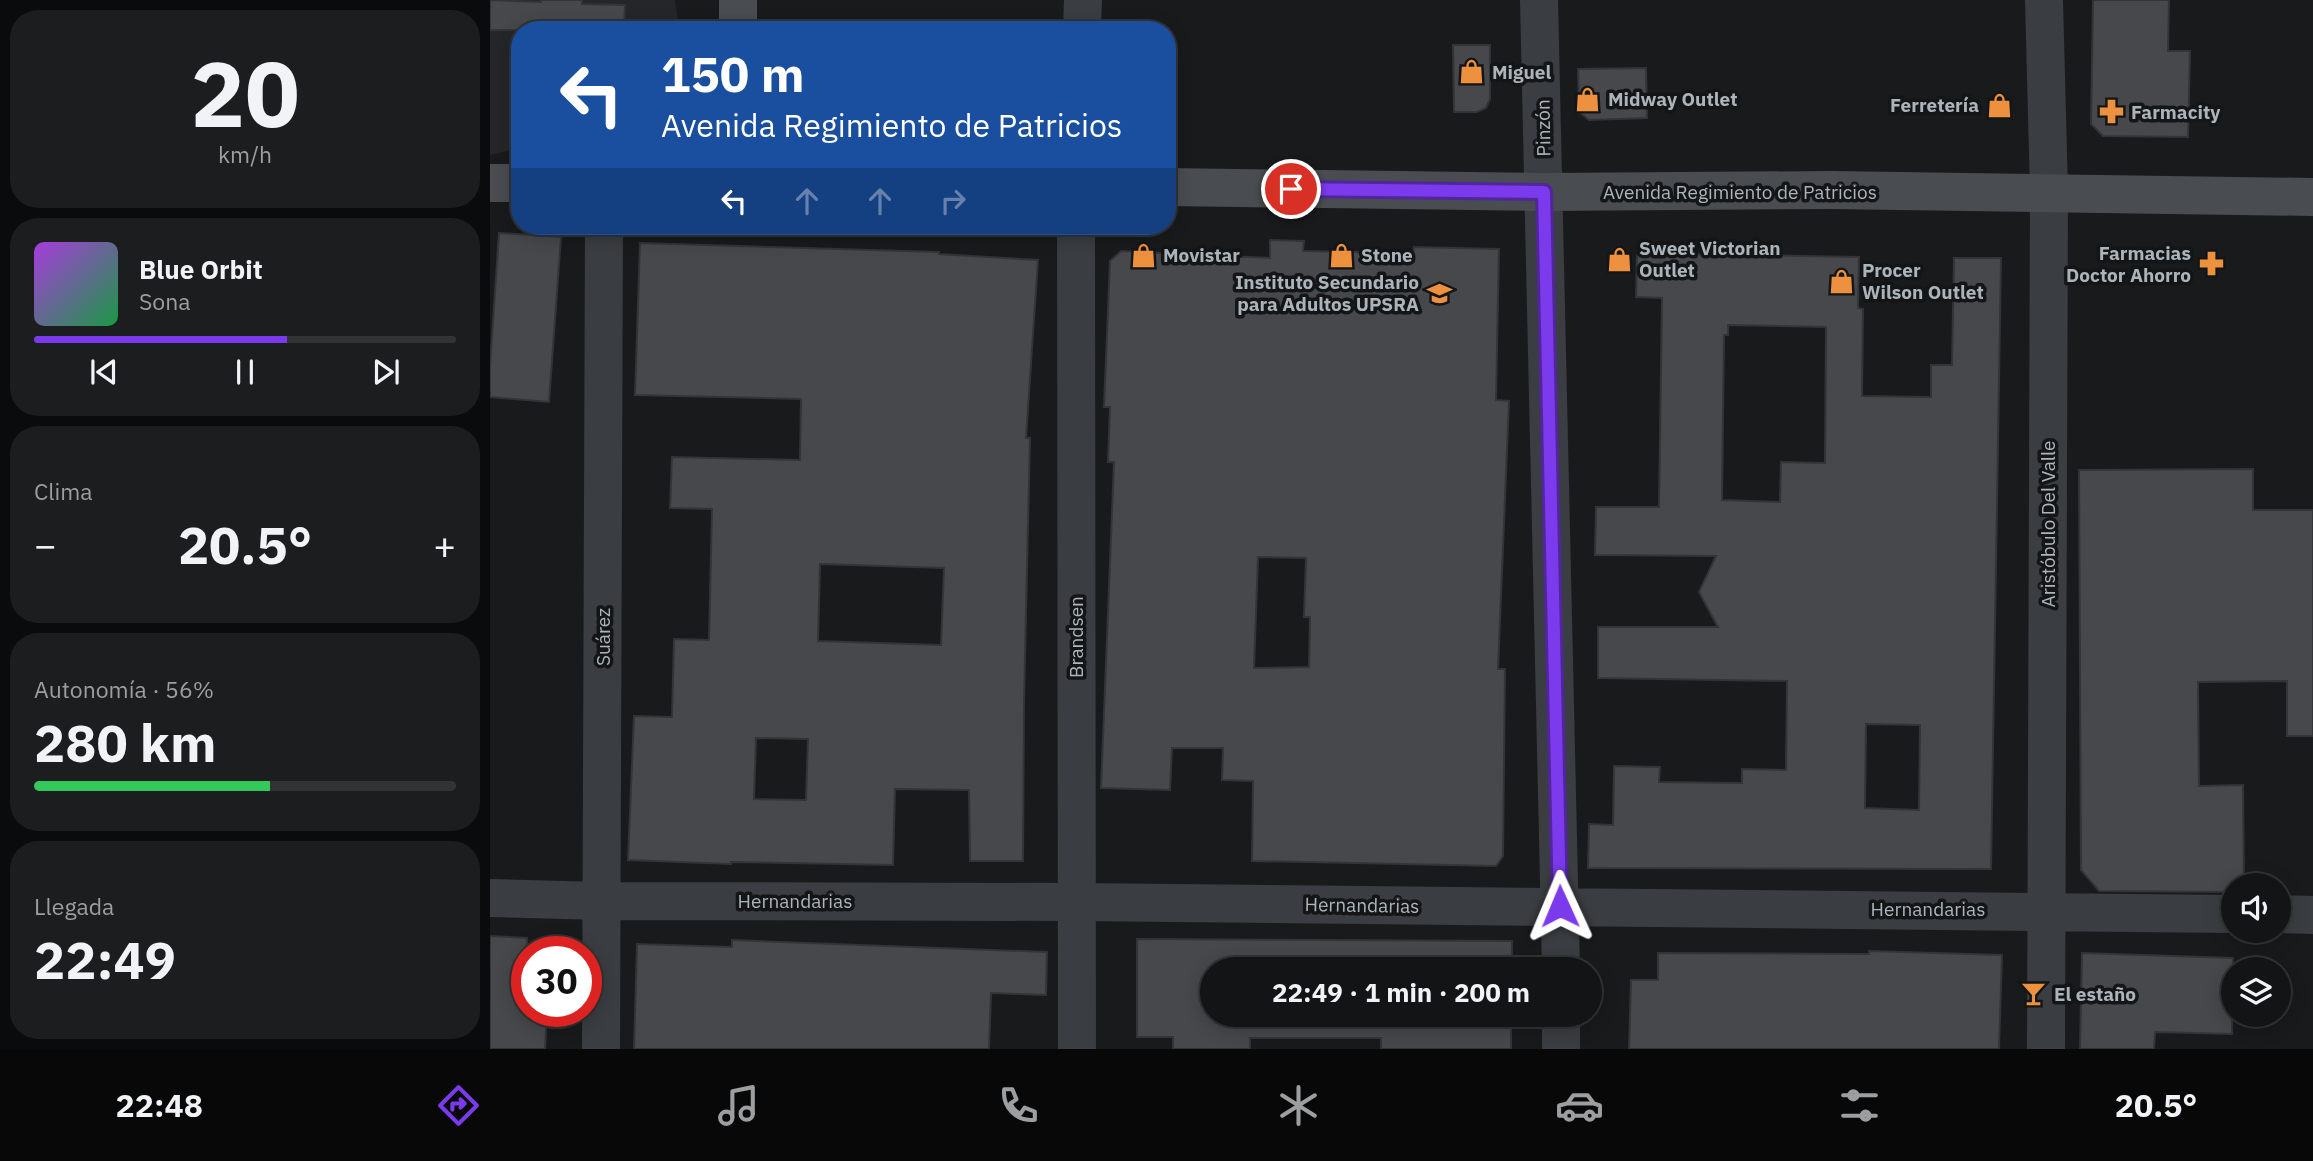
<!DOCTYPE html>
<html lang="es">
<meta charset="utf-8">
<style>
:root{--surface:#131415;--page:#1c1d1e;--text:#f1f3f6;--muted:#9d9ea0;--line:#323334;--accent:#7c3aed}
body{margin:0;font-family:"IBM Plex Sans",sans-serif;background:var(--page);color:var(--text);height:100vh;display:flex;flex-direction:column;font-size:26px;white-space:nowrap}
*{box-sizing:border-box;margin:0}
p{font-size:23px;color:var(--muted)}
.icon{flex:none;width:38px;height:38px;fill:none;stroke:currentColor;stroke-width:2;stroke-linecap:round;stroke-linejoin:round}
.map{position:relative;flex:1;overflow:hidden}
.details{display:flex;flex-direction:column;gap:10px;padding:10px;background:#0a0b0c;width:490px}
.details>*{flex:none}
.hud{position:absolute;left:21px;top:21px;width:665px;height:214px;border-radius:28px;box-shadow:0 4px 18px #0003,0 0 0 2px var(--line);background:#1a4fa0;color:#fff;overflow:hidden}
.tools{position:absolute;left:1731px;top:873px;display:grid;gap:14px}
.tools a{display:grid;place-items:center;width:70px;height:70px;border-radius:50%;background:var(--surface);box-shadow:0 4px 18px #0003,0 0 0 2px var(--line);font-size:35px}
.speed{position:absolute;left:21px;top:936px;display:flex;gap:14px;font-size:35px;font-weight:700;text-align:center}
.speed>*{display:grid;place-content:center;width:91px;height:91px;border-radius:50%;background:var(--surface);box-shadow:0 4px 18px #0003,0 0 0 2px var(--line);line-height:1}
.speed .limit{border:10px solid #d22;background:#fff;color:#111}
.pin{position:absolute;display:grid;place-items:center;width:60px;height:60px;color:#fff;margin:-30px;border:4px solid #fff;border-radius:50%;box-shadow:0 2px 7px #0007}
.me{position:absolute;width:77px;margin:-38px;rotate:359deg;stroke-linejoin:round;filter:drop-shadow(0 0 5px #0008)}
.turn{display:flex;align-items:center;gap:24px;height:147px;padding:0 35px;font-size:32px}
.turn .icon{width:91px;height:91px;stroke-width:2.5}
.turn b{display:block;font-size:49px;line-height:60px}
.lanes{display:flex;align-items:center;height:66px;padding:0 35px;background:#0003;justify-content:center;gap:35px;direction:ltr}
.lanes .off{opacity:.35}
.big{font-size:52px;font-weight:800;line-height:1.1}
.details .card{flex:1;display:flex;flex-direction:column;justify-content:center;gap:10px;min-width:0;padding:0 24px;border-radius:28px;background:var(--page)}
.details .dial{align-items:center;gap:0}
.dial b{font-size:91px;line-height:1}
.song{display:flex;align-items:center;gap:21px}
.cover{width:84px;height:84px;border-radius:10px;background:linear-gradient(135deg,hsl(280 70% 55%),hsl(140 70% 35%))}
.played{height:7px;border-radius:4px;background:linear-gradient(90deg,var(--accent) 60%,var(--line) 60%)}
.keys{display:flex;justify-content:space-around;direction:ltr}
.heat{display:flex;justify-content:space-between;align-items:center;font-size:38px;direction:ltr}
.charge{height:10px;border-radius:5px;background:linear-gradient(90deg,#34c759 56%,var(--line) 0)}
.trip{position:absolute;left:710px;top:957px;width:402px;height:70px;border-radius:35px;background:var(--surface);box-shadow:0 4px 18px #0003,0 0 0 2px var(--line);font-weight:800;line-height:70px;text-align:center}
.menu{display:flex;height:112px;justify-content:space-around;align-items:center;background:#080808;color:var(--muted)}
.menu .icon{width:49px;height:49px}
.menu .on{color:var(--accent)}
.menu b{font-size:32px;color:var(--text)}
main{display:flex;flex:1;min-height:0}
.map>svg:first-child{display:block}
.built{fill:#252629}
.building{fill:#46484c;stroke:#333438;stroke-width:2;fill-rule:evenodd}
.lines{fill:none;stroke-linecap:round;stroke-linejoin:round}
.street{stroke:#3a3d41;stroke-width:38}
.secondary{stroke:#494c50;stroke-width:38}
.route-casing{stroke:#51269a;stroke-width:18}
.route{stroke:#7c3aed;stroke-width:12}
.labels{text-anchor:middle;dominant-baseline:central;stroke-width:7;stroke-linejoin:round;paint-order:stroke}
.poi-label{font-size:19px;font-weight:bold;fill:#acb4bb;stroke:#141517;text-anchor:start}
.street-label{font-size:19px;fill:#acb4bb;stroke:#141517}
</style>
<main>
<section class="details">
<div class="card dial"><b>20</b><p>km/h</p></div>
<div class="card">
<div class="song"><i class="cover"></i><div><b>Blue Orbit</b><p>Sona</p></div></div>
<div class="played"></div>
<div class="keys"><svg class="icon" aria-label="previous" viewBox="0 0 24 24"><path d="M18 5L8 12l10 7zM5 5v14"/></svg><svg class="icon" aria-label="pause" viewBox="0 0 24 24"><path d="M8 5v14M16 5v14"/></svg><svg class="icon" aria-label="next" viewBox="0 0 24 24"><path d="M6 5l10 7-10 7zM19 5v14"/></svg></div>
</div>
<div class="card"><p>Clima</p>
<div class="heat"><a>−</a><b class="big">20.5°</b><a>+</a></div>
</div>
<div class="card"><p>Autonomía · 56%</p><b class="big">280 km</b><div class="charge"></div></div>
<div class="card"><p>Llegada</p><b class="big">22:49</b></div>
</section>
<div class="map">
<svg width="1823" height="1049" viewBox="0 0 1823 1049">
<rect width="100%" height="100%" fill="#191a1c"/>
<path class="built" d="M 0,0 L 185,0 L 189,30 L 30,30 L 30,148 L 0,155 Z"/>
<path class="building" d="M 0,0 L 51,2 L 51,0 L 92,0 L 92,4 L 135,5 L 134,30 L 0,30 Z
M 1603,0 L 1679,0 L 1678,51 L 1700,51 L 1698,137 L 1613,136 L 1601,124 Z
M 963,45 L 1000,45 L 1000,99 L 996,108 L 987,112 L 964,112 Z
M 1156,68 L 1157,118 L 1099,120 L 1089,112 L 1088,69 Z
M 9,233 L 71,237 L 59,402 L 0,397 L 0,366 Z
M 780,240 L 814,241 L 813,251 L 923,253 L 924,247 L 1009,249 L 1006,400 L 1019,401 L 1008,669 L 1015,669 L 1013,856 L 1006,866 L 762,861 L 763,781 L 732,780 L 733,748 L 682,748 L 680,790 L 611,788 L 624,462 L 618,462 L 620,407 L 614,407 L 620,261 L 631,251 L 780,258 ZM 768,557 L 816,558 L 814,617 L 820,617 L 819,667 L 764,668 Z
M 150,243 L 449,252 L 449,254 L 548,260 L 536,438 L 540,438 L 534,701 L 533,861 L 480,861 L 479,790 L 405,789 L 403,865 L 241,862 L 241,864 L 138,860 L 144,716 L 182,717 L 184,639 L 219,640 L 222,509 L 180,508 L 182,457 L 310,460 L 311,399 L 145,395 ZM 330,564 L 454,568 L 451,645 L 328,641 ZM 266,738 L 318,739 L 316,800 L 264,799 Z
M 1147,253 L 1369,257 L 1368,308 L 1373,309 L 1372,396 L 1441,397 L 1441,365 L 1462,365 L 1464,258 L 1511,258 L 1501,869 L 1098,868 L 1099,824 L 1123,825 L 1124,766 L 1170,767 L 1169,782 L 1252,783 L 1252,769 L 1296,770 L 1297,681 L 1108,678 L 1108,627 L 1228,627 L 1209,592 L 1226,556 L 1105,555 L 1106,507 L 1169,507 L 1172,298 L 1146,297 ZM 1238,325 L 1336,327 L 1335,463 L 1291,462 L 1290,502 L 1232,500 L 1234,335 L 1238,335 ZM 1376,724 L 1430,725 L 1429,810 L 1375,808 Z
M 1763,469 L 1763,510 L 1823,510 L 1823,736 L 1797,736 L 1797,681 L 1708,682 L 1709,786 L 1753,785 L 1754,886 L 1743,886 L 1743,892 L 1609,891 L 1591,870 L 1589,470 Z
M 0,936 L 37,938 L 37,1012 L 57,1012 L 55,1049 L 0,1049 Z
M 647,939 L 1022,941 L 1022,970 L 723,970 L 723,1015 L 1021,1015 L 1021,1049 L 891,1049 L 891,1038 L 760,1038 L 760,1049 L 683,1049 L 683,1037 L 647,1037 Z
M 242,940 L 557,952 L 556,995 L 501,993 L 499,1049 L 144,1049 L 147,944 L 242,947 Z
M 1379,951 L 1512,955 L 1509,1049 L 1139,1049 L 1141,980 L 1168,980 L 1168,953 L 1379,954 Z
M 1592,953 L 1743,958 L 1742,1034 L 1665,1032 L 1664,1049 L 1590,1049 Z"/>
<g class="lines">
<path class="street" d="M 1049,0 L 1071,970
M 1554,0 L 1559,192 L 1556,1049
M 592,30 L 593,0
M 586,226 L 587,1049
M 0,898 L 112,901 L 587,902 L 1743,914
M 1788,914 L 1823,915
M 1071,1015 L 1071,1049
M 111,1049 L 114,226"/>
<path class="secondary" d="M 248,0 L 248,30
M 0,183 L 30,183
M 677,187 L 1054,192 L 1342,190 L 1823,197"/>
</g>
<g class="lines">
<defs>
<path id="route" d="M 801,189 L 1054,192 L 1070,906"/>
</defs>
<use href="#route" class="route-casing"/>
<use href="#route" class="route"/>
</g>
<defs>
<symbol id="shop-bare" viewBox="-9 -9 18 18"><path d="M-5-2.5h2.3a2.7 3.5 0 0 1 5.4 0H5L5.5 6h-11ZM-1.5-2.5h3a1.5 2.3 0 0 0-3 0Z" fill="#ee913f" stroke="#141517" stroke-width="2.5" paint-order="stroke"/></symbol>
<symbol id="pharmacy-bare" viewBox="-9 -9 18 18"><path d="M-2-6h4v4h4v4h-4v4h-4v-4h-4v-4h4Z" fill="#ee913f" stroke="#141517" stroke-width="2.5" paint-order="stroke"/></symbol>
<symbol id="school-bare" viewBox="-9 -9 18 18"><path d="M0-5L7-2L0 1L-7-2ZM-4 1L0 2.5L4 1V4Q0 6-4 4Z" fill="#ee913f" stroke="#141517" stroke-width="2.5" paint-order="stroke"/></symbol>
<symbol id="bar-bare" viewBox="-9 -9 18 18"><path d="M-6-5H6L.8 .8V4.5H3.5V6h-7V4.5H-.8V.8Z" fill="#ee913f" stroke="#141517" stroke-width="2.5" paint-order="stroke"/></symbol>
</defs>
<g fill-rule="evenodd">
<use href="#shop-bare" x="964" y="54" width="35" height="35"/>
<use href="#shop-bare" x="1080" y="82" width="35" height="35"/>
<use href="#shop-bare" x="1492" y="88" width="35" height="35"/>
<use href="#pharmacy-bare" x="1604" y="94" width="35" height="35"/>
<use href="#shop-bare" x="636" y="238" width="35" height="35"/>
<use href="#shop-bare" x="834" y="238" width="35" height="35"/>
<use href="#shop-bare" x="1112" y="242" width="35" height="35"/>
<use href="#pharmacy-bare" x="1704" y="246" width="35" height="35"/>
<use href="#shop-bare" x="1334" y="264" width="35" height="35"/>
<use href="#school-bare" x="932" y="276" width="35" height="35"/>
<use href="#bar-bare" x="1526" y="976" width="35" height="35"/>
</g>
<g class="labels">
<g class="poi-label">
<text x="1002" y="72">Miguel</text>
<text x="1118" y="99">Midway Outlet</text>
<text x="1489" y="105" text-anchor="end">Ferretería</text>
<text x="1641" y="112">Farmacity</text>
<text x="1149" y="248">Sweet Victorian<tspan x="1149" dy="22">Outlet</tspan></text>
<text x="1701" y="253" text-anchor="end">Farmacias<tspan x="1701" dy="22">Doctor Ahorro</tspan></text>
<text x="673" y="255">Movistar</text>
<text x="871" y="255">Stone</text>
<text x="1372" y="270">Procer<tspan x="1372" dy="22">Wilson Outlet</tspan></text>
<text x="929" y="282" text-anchor="end">Instituto Secundario<tspan x="929" dy="22">para Adultos UPSRA</tspan></text>
<text x="1564" y="994">El estaño</text>
</g>
<g class="street-label">
<text transform="translate(1053 128) rotate(-91)">Pinzón</text>
<text x="1250" y="192">Avenida Regimiento de Patricios</text>
<text transform="translate(1558 524) rotate(-90)">Aristóbulo Del Valle</text>
<text transform="translate(113 637) rotate(-90)">Suárez</text>
<text transform="translate(586 637) rotate(-90)">Brandsen</text>
<text x="305" y="901">Hernandarias</text>
<text transform="translate(872 905) rotate(1)">Hernandarias</text>
<text x="1438" y="909">Hernandarias</text>
</g>
</g>
</svg>
<div class="tools">
<a><svg class="icon" aria-label="sound" viewBox="0 0 24 24"><path d="M4 9h4l5-4v14l-5-4H4zM17 9q2 3 0 6"/></svg></a>
<a><svg class="icon" aria-label="layers" viewBox="0 0 24 24"><path d="M12 4l9 5-9 5-9-5zM3 14l9 5 9-5"/></svg></a>
</div>
<div class="speed"><div class="limit">30</div></div>
<div class="pin" style="left:801px;top:189px;background:#d93025"><svg class="icon" aria-label="arrive" viewBox="0 0 24 24"><path d="M6 21V4h12l-3 4 3 4H6"/></svg></div>
<svg class="me" style="left:1070px;top:906px" viewBox="-20 -20 40 40"><path d="M0-17L14 15 0 8-14 15z" fill="#7c3aed" stroke="#fff" stroke-width="4"/></svg>
<div class="trip">22:49 · 1 min · 200 m</div>
<div class="hud">
<div class="turn"><svg class="icon" aria-label="left" viewBox="0 0 24 24"><path d="M17 20v-9H6M10 6l-5 5 5 5"/></svg><div><b>150 m</b>Avenida Regimiento de Patricios</div></div>
<div class="lanes"><svg class="icon" aria-label="left" viewBox="0 0 24 24"><path d="M17 20v-9H6M10 6l-5 5 5 5"/></svg><svg class="icon off" aria-label="ahead" viewBox="0 0 24 24"><path d="M12 20V5M6 11l6-6 6 6"/></svg><svg class="icon off" aria-label="ahead" viewBox="0 0 24 24"><path d="M12 20V5M6 11l6-6 6 6"/></svg><svg class="icon off" aria-label="right" viewBox="0 0 24 24"><path d="M7 20v-9h11M14 6l5 5-5 5"/></svg></div>
</div>
</div>
</main>
<nav class="menu">
<b>22:48</b>
<svg class="icon on" aria-label="directions" viewBox="0 0 24 24"><path d="M12 3l9 9-9 9-9-9zM9 14v-3h6M13 9l2 2-2 2"/></svg>
<svg class="icon" aria-label="music" viewBox="0 0 24 24"><path d="M9 18V5l10-2v13"/><circle cx="6" cy="18" r="3"/><circle cx="16" cy="16" r="3"/></svg>
<svg class="icon" aria-label="phone" viewBox="0 0 24 24"><path d="M5 4h4l2 5-3 2q2 4 5 5l2-3 5 2v4C11 20 4 13 5 4z"/></svg>
<svg class="icon" aria-label="climate" viewBox="0 0 24 24"><path d="M12 3v18M4 7l16 10M4 17L20 7"/></svg>
<svg class="icon" aria-label="car" viewBox="0 0 24 24"><path d="M5 17H2v-5l4-1 3-4h7l3 4 3 1v5h-3M9 17h6M6 11h13"/><circle cx="7" cy="17" r="2"/><circle cx="17" cy="17" r="2"/></svg>
<svg class="icon" aria-label="filters" viewBox="0 0 24 24"><path d="M4 7h16M4 17h16"/><circle cx="9" cy="7" r="2"/><circle cx="15" cy="17" r="2"/></svg>
<b>20.5°</b>
</nav>
